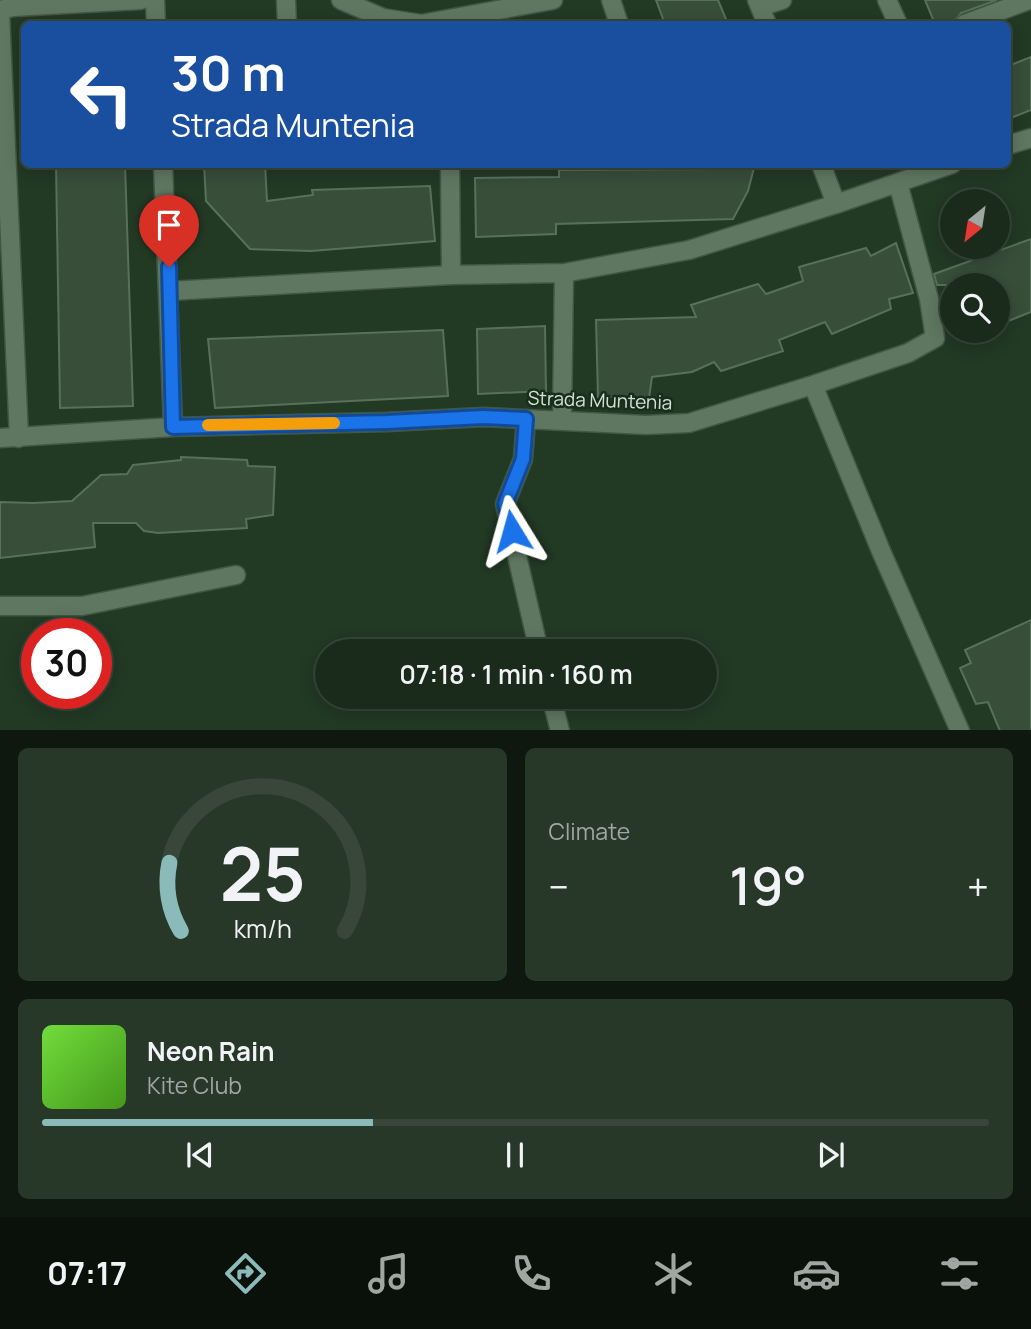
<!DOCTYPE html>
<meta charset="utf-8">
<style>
:root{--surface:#1a2b1b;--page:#273728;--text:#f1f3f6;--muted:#9fa7a3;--line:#38473a;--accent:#8bbbb9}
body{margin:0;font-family:Manrope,sans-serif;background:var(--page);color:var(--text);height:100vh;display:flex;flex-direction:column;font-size:26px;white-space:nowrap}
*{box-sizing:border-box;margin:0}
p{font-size:23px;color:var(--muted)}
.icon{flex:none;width:38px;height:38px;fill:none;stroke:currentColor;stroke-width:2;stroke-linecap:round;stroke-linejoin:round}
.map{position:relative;height:730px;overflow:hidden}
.panel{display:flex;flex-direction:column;gap:18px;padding:18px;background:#0e180f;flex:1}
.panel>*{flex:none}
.top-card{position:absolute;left:21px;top:21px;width:990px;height:147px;border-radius:10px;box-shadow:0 4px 18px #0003,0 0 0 2px var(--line);background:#1a4fa0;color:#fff;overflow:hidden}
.needle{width:46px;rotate:210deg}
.fabs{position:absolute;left:940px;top:189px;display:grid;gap:14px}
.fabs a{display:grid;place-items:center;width:70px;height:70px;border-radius:50%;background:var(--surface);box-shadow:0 4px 18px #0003,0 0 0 2px var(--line);font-size:35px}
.speed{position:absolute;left:21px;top:618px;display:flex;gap:14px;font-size:35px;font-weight:700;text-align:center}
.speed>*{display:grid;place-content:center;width:91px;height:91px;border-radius:50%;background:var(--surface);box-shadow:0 4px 18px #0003,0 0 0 2px var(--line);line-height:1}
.speed .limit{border:10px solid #d22;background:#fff;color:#111}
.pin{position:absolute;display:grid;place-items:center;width:60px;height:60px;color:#fff;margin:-72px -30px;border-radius:50% 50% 50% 0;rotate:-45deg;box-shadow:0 0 7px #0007}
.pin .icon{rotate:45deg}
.me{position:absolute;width:77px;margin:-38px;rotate:352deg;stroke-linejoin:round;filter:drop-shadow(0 0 5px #0008)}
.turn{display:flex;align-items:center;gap:24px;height:147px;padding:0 35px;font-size:32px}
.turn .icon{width:91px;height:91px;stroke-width:2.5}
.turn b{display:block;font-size:49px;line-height:60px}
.big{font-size:52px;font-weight:600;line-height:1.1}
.panel .card{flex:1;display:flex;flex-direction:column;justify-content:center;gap:10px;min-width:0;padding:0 24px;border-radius:10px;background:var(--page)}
.panel .dial{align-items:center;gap:0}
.dial svg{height:182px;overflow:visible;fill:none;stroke:var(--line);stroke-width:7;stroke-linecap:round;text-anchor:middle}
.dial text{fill:var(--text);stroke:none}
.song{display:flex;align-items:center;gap:21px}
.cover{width:84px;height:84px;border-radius:10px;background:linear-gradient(135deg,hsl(100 70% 55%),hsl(100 70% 35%))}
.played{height:7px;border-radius:4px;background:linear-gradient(90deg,var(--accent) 35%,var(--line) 35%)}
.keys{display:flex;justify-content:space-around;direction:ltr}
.heat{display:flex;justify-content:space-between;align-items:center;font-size:38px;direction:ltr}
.panel .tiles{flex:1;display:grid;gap:18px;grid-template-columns:1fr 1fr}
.card:last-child{grid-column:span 2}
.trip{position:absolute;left:315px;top:639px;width:402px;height:70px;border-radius:35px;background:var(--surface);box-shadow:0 4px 18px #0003,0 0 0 2px var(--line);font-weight:600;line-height:70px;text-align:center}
.menu{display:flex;height:112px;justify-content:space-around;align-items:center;background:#0a110b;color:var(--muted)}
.menu .icon{width:49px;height:49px}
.menu .on{color:var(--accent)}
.menu b{font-size:32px;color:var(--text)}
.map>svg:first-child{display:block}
.building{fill:#384e39;stroke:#587059;stroke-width:2}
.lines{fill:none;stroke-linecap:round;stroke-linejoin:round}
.minor-casing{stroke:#435644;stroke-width:21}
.minor{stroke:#5f7760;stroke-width:18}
.route-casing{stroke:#114b97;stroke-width:18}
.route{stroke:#1a73e8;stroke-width:12}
.slow{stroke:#f59e0b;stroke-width:12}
.labels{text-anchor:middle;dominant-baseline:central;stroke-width:5;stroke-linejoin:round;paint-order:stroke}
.street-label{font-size:19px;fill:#d4e2d5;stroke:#192e1a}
</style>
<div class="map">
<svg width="1031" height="731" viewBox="0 0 1031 731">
<rect width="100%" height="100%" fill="#223924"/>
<path class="building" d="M 656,0 L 718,0 L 728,24 L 665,24 Z
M 925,0 L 997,0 L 961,13 L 954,22 L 948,24 L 935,24 Z
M 1031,57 L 1031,110 L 1008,119 L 1008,66 Z
M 56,164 L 125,164 L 133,406 L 60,408 Z
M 204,164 L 265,164 L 267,201 L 313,195 L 312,190 L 430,186 L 435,241 L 311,251 L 250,249 L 206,201 Z
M 717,164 L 755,164 L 748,191 L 733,219 L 556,224 L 556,234 L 476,237 L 475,178 L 559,177 L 559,170 L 718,169 Z
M 1031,239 L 1031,312 L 998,325 L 998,285 L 937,285 L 934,274 Z
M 896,243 L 913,293 L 889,299 L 891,309 L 832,334 L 825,322 L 779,340 L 783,351 L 721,371 L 714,362 L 692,372 L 652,377 L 649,398 L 598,397 L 596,320 L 696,317 L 691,305 L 758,284 L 766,294 L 803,281 L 799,267 L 866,248 L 871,256 Z
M 545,326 L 546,391 L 478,394 L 477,329 Z
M 443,330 L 448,396 L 215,408 L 208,339 Z
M 181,457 L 247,460 L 248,466 L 275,467 L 273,515 L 246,519 L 247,528 L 158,533 L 144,531 L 136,523 L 93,523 L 95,547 L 0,558 L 0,502 L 33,503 L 72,501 L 101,475 L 127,474 L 133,465 L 181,460 Z
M 1031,620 L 1031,731 L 1000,731 L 988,702 L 976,704 L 960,668 L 971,663 L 965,650 Z"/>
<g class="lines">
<defs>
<path id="minor" d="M 155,0 L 156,24
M 286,0 L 287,24
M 341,0 L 383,18 L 421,24 L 553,0
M 611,0 L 619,24
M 757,0 L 767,24
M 887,0 L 898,24
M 760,7 L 782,0
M 0,10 L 13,7 L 141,0
M 0,13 L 19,438
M 965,24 L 1029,0
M 1008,145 L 1031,138
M 163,164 L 173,427
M 450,164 L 451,275
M 821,164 L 836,204
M 170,291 L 451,275 L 564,273 L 689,250 L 836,204 L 952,164
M 813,385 L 881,551 L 960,731
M 526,419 L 523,459 L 505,504 L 539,651
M 562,421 L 564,273
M 0,438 L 173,427 L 387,422 L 483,417 L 646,425 L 689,423 L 813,385 L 908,353 L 935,338 L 929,299 L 898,183
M 0,606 L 82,606 L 236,575
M 551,696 L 560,731"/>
</defs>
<use href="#minor" class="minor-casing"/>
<use href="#minor" class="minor"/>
</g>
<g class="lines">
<defs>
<path id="route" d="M 169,267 L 173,427 L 387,422 L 483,417 L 526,419 L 523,459 L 505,504 L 512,531"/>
</defs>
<use href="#route" class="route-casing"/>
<use href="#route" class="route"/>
<path class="slow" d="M 208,425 L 334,423"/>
</g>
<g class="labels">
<g class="street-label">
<text transform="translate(600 400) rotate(2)">Strada Muntenia</text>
</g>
</g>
</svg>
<div class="fabs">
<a><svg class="needle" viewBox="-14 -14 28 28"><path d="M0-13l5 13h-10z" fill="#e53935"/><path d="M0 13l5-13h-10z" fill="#9fa7a3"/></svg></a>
<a><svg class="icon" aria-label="search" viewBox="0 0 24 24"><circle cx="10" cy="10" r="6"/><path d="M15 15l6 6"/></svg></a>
</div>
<div class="speed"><div class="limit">30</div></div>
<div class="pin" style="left:169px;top:267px;background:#d93025"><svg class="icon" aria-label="arrive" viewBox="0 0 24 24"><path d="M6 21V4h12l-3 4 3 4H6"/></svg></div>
<svg class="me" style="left:512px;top:531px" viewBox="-20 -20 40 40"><path d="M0-17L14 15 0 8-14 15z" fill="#1a73e8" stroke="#fff" stroke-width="4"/></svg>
<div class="trip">07:18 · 1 min · 160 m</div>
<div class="top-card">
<div class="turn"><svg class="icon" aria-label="left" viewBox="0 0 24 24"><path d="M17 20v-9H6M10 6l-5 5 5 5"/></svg><div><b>30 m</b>Strada Muntenia</div></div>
</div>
</div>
<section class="panel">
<div class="tiles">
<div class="card dial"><svg viewBox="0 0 100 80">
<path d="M14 69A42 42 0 1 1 86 69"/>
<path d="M14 69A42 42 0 0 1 9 39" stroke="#8bbbb9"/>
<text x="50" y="56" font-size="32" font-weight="700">25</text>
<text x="50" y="72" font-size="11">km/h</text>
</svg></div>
<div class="card"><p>Climate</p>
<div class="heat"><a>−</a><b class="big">19°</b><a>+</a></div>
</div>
<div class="card">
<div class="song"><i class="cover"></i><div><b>Neon Rain</b><p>Kite Club</p></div></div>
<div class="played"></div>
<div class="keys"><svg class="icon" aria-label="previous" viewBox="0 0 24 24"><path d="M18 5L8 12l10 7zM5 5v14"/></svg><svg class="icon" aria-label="pause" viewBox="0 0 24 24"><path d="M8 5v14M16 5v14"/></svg><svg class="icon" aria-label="next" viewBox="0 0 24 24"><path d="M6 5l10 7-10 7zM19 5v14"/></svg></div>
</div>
</div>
</section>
<nav class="menu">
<b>07:17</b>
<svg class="icon on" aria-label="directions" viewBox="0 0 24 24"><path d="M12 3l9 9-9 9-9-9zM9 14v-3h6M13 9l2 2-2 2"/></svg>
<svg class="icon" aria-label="music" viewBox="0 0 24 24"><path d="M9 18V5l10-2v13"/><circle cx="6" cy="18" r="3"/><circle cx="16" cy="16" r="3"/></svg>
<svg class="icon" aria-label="phone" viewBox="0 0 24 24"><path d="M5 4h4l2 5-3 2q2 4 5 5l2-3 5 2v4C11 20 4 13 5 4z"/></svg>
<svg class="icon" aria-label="climate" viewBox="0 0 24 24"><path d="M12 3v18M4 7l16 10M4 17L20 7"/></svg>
<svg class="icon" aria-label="car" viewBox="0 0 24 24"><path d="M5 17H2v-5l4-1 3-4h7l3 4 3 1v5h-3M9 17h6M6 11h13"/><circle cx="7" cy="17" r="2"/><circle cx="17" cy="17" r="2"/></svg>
<svg class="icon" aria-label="filters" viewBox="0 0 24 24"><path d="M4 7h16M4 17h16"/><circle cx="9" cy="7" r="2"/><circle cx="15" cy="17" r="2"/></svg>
</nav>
